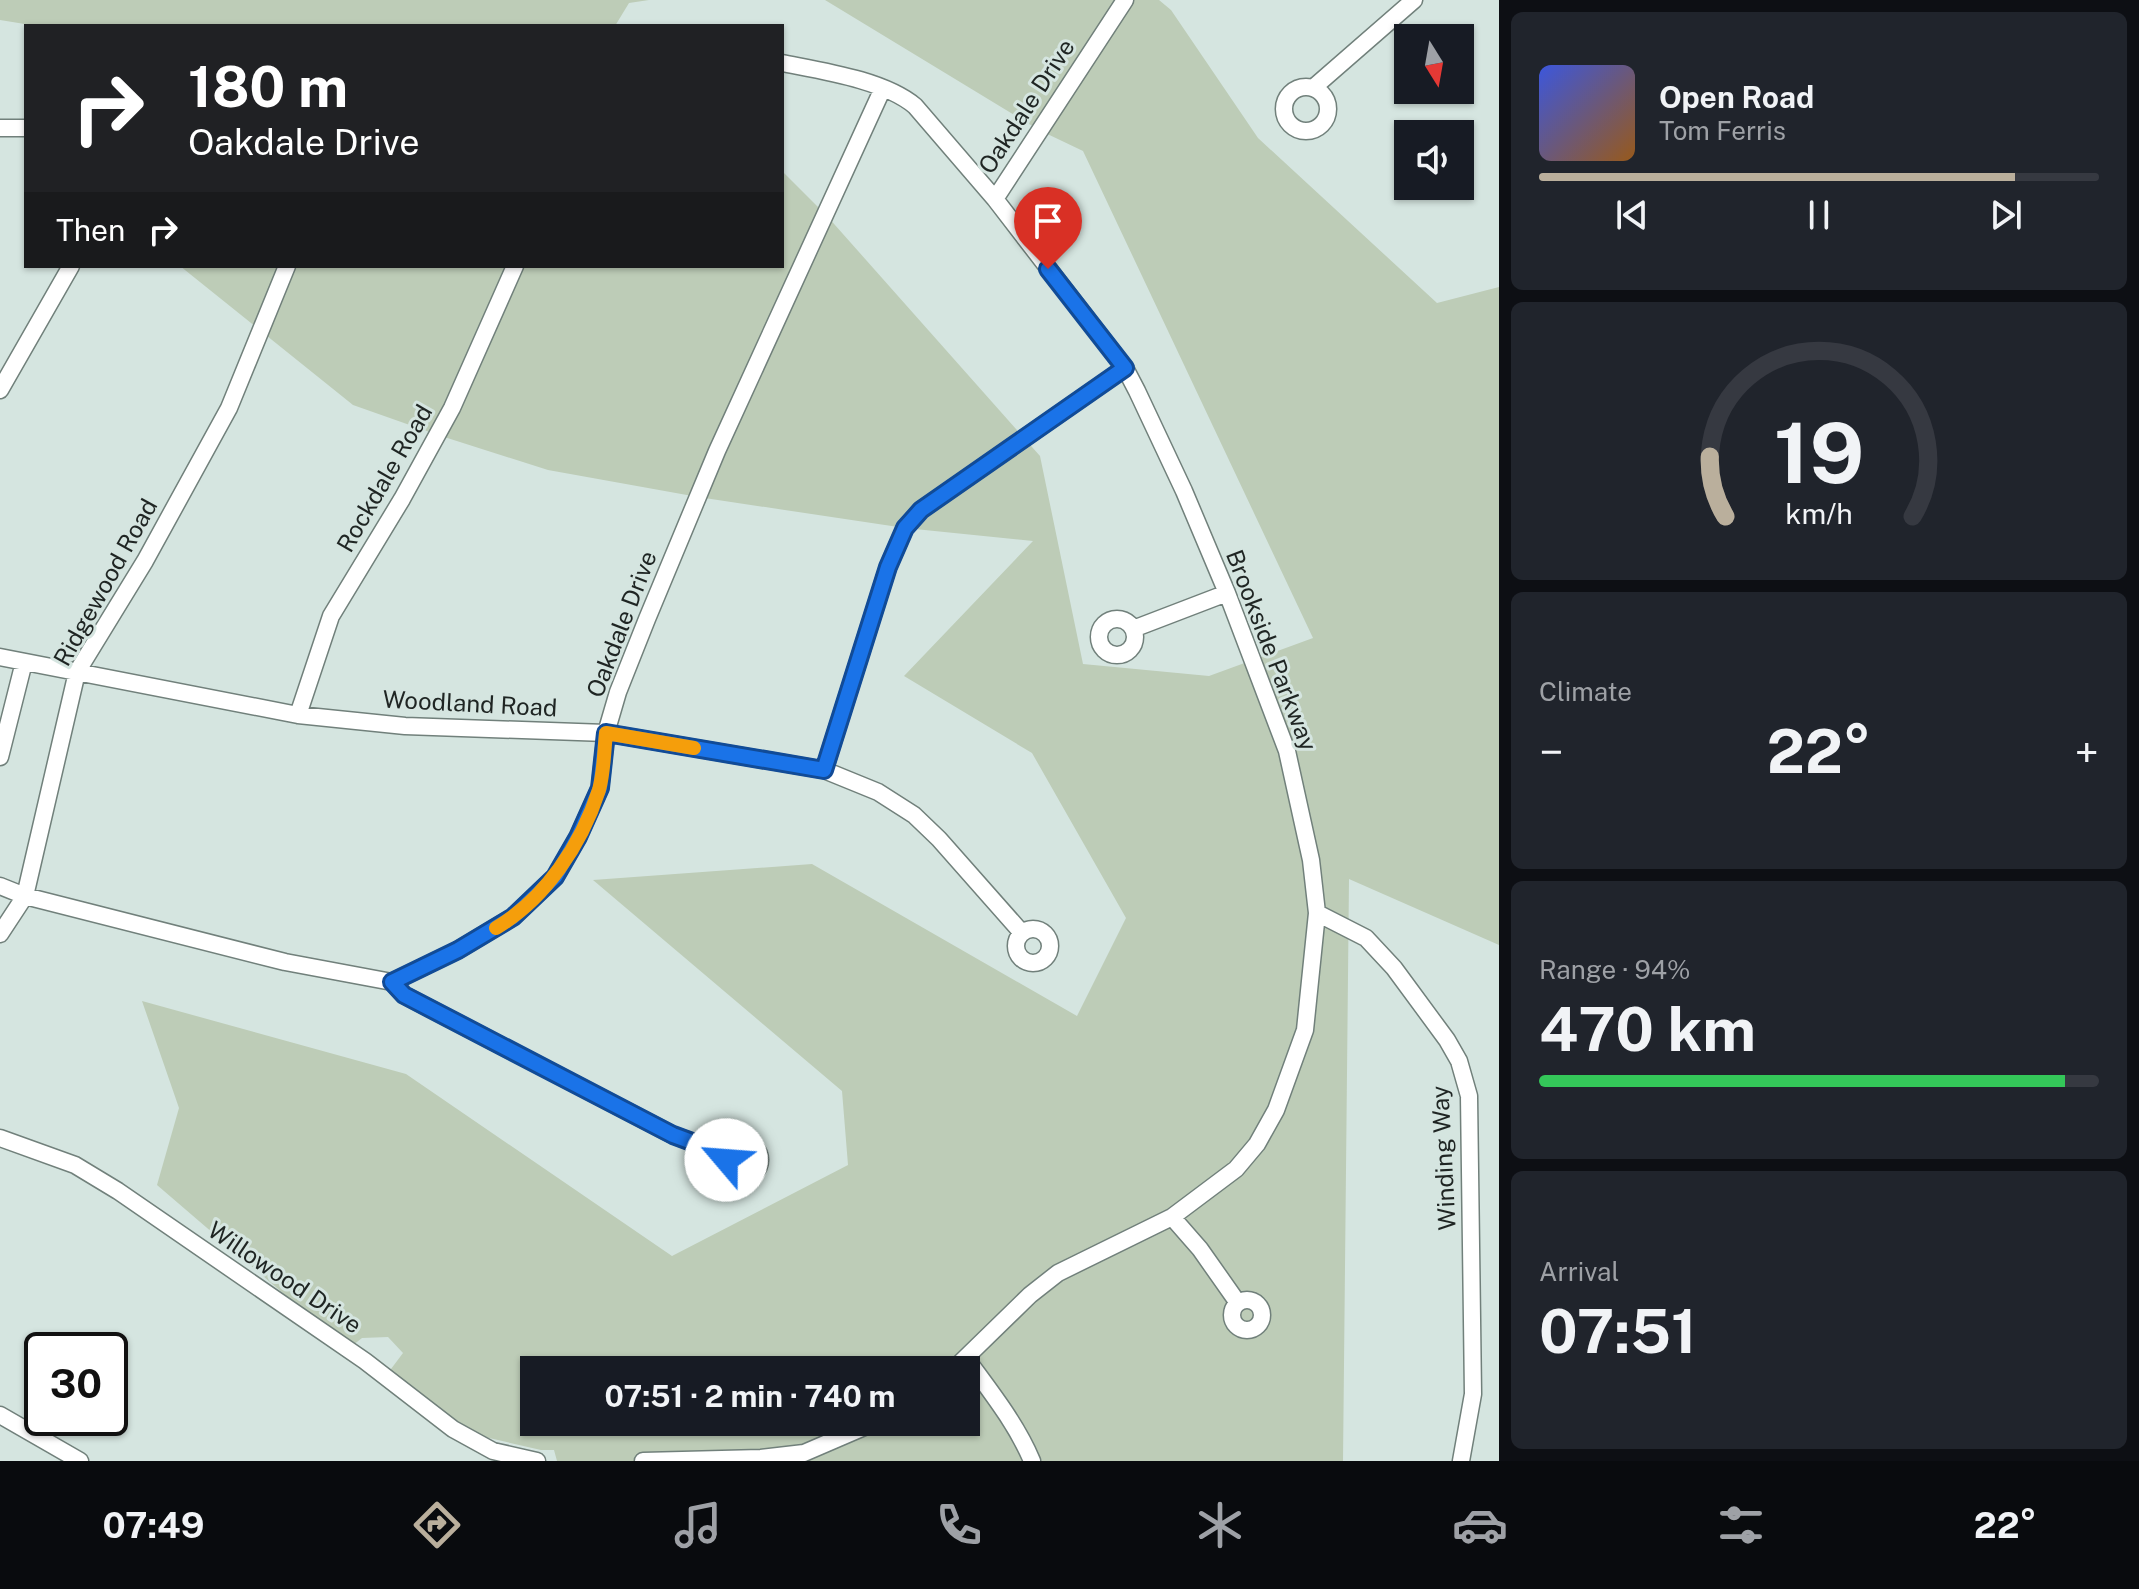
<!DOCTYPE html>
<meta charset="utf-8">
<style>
:root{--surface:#171b24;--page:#20242c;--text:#f1f3f6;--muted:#9ea1a6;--line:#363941;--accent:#baaf9c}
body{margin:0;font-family:"Public Sans",sans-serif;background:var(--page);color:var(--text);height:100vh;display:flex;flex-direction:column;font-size:30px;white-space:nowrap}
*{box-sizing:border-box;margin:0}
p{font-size:26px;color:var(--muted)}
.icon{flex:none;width:44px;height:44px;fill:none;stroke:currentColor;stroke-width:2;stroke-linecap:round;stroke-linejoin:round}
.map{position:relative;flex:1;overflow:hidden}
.side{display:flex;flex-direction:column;gap:12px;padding:12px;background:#0d0f14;width:640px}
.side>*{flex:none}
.hud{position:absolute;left:24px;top:24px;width:760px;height:244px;border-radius:0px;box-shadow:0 2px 6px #0004;background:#202124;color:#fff;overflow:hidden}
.needle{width:52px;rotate:169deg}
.controls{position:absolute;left:1394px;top:24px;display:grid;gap:16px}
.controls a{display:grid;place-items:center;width:80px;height:80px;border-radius:0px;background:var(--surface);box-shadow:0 2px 6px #0004;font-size:40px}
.speed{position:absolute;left:24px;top:1332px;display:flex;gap:16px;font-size:40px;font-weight:700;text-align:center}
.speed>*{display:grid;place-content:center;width:104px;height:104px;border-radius:50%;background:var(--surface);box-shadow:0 2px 6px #0004;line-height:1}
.speed .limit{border:4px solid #111;border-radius:12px;background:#fff;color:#111}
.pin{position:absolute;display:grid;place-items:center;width:68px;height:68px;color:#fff;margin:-82px -34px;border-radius:50% 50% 50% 0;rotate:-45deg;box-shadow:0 0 8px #0007}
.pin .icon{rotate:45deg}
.me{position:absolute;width:88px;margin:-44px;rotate:297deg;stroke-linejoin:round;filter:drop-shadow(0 0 6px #0008)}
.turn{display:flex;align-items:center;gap:28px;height:168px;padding:0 32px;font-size:36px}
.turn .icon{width:104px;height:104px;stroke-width:2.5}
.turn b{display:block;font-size:56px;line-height:68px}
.then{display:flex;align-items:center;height:76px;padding:0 32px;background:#0003;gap:16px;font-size:30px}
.big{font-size:60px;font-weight:700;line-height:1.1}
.side .tile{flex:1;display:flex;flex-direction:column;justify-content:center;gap:12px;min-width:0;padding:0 28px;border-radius:12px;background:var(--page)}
.side .dial{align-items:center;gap:0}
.dial svg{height:208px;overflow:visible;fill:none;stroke:var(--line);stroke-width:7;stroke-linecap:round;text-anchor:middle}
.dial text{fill:var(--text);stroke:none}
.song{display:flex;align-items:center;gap:24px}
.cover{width:96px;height:96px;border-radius:12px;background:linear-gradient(135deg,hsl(230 70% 55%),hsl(30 70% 35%))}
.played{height:8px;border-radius:4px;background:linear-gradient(90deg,var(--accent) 85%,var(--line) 85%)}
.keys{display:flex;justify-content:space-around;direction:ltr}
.heat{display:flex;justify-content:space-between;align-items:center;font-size:44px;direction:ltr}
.charge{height:12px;border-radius:6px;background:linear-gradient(90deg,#34c759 94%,var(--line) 0)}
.trip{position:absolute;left:520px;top:1356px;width:460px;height:80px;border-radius:0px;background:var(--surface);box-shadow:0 2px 6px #0004;font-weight:700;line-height:80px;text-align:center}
.tabs{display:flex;height:128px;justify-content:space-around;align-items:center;background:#090b0e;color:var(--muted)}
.tabs .icon{width:56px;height:56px}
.tabs .active{color:var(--accent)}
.tabs b{font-size:36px;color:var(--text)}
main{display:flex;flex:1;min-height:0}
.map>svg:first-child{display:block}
.green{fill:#bdccb7;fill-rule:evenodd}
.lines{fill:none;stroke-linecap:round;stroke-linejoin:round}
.minor-casing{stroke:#71807b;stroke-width:19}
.minor{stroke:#fff;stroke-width:16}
.route-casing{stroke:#114b97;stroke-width:20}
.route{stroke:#1a73e8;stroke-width:14}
.slow{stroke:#f59e0b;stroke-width:14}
.labels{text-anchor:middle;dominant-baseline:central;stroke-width:6;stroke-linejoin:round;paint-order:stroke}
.street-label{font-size:24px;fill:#1f2523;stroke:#d5e5e0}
</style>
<main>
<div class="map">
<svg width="1499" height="1461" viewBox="0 0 1499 1461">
<rect width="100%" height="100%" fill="#d5e5e0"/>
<path class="green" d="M 0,0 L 649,0 L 629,3 L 615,26 L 37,26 L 0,20 Z
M 825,0 L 1159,0 L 1171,10 L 1258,138 L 1437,303 L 1499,287 L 1499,945 L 1349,879 L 1343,1461 L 557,1461 L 554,1450 L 541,1450 L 454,1430 L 385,1377 L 403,1353 L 388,1337 L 362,1338 L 348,1349 L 157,1185 L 179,1108 L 142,1001 L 406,1074 L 672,1256 L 848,1165 L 842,1091 L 593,880 L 812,864 L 1077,1016 L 1126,918 L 1032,753 L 904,676 L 1033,541 L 905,528 L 698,497 L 548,470 L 438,435 L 353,405 L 180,266 L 782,266 L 782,171 L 827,216 L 1040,456 L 1083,664 L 1209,676 L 1313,638 L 1083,151 L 1039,130 ZM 534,1370 L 966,1370 L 966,1422 L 534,1422 Z"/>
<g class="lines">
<defs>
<path id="minor" d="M 782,63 C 822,71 884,80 915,106 L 995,199 L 1125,368 L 1137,391 L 1184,491 L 1227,593 L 1287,751 L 1311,860 L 1317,913 L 1305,1030 L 1276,1110 L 1257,1144 L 1236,1169 L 1172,1217 L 1058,1273 L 1030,1295 L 953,1370
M1284 109a22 22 0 1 1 44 0a22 22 0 1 1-44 0Z
M 1313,88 L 1414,0
M 0,128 L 26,128
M 995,199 L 1125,0
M 0,390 L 71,266
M1099 637a18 18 0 1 1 36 0a18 18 0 1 1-36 0Z
M 1133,629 L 1227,593
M 0,657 L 298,715 L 405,726 L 606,733 L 824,770 L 878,792 L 914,815 L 939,839 L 1022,933
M 298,715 L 331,616 L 402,499 L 452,408 L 515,266
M 0,757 L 24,662
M 824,770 L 888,567 L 905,528 L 921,510 L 1125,368
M 0,886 L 25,896 L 285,962 L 392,982 L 458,950 L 513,917 L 555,877 L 578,837 L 600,788 L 606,733 L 618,692 L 647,619 L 717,451 L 883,88
M 1317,913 L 1366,938 L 1394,968 L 1447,1040 L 1459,1061 L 1469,1096 L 1473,1394 L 1461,1461
M1016 946a17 17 0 1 1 34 0a17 17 0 1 1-34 0Z
M 0,934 L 25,896 L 77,672 L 145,561 L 229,408 L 287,266
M 392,982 L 404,995 L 673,1135 L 727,1155
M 0,1138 L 75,1165 L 118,1191 L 365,1361 L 453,1429 L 493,1451 L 537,1461
M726 1160a17 17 0 1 1 34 0a17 17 0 1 1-34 0Z
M 1172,1217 L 1200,1249 L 1238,1303
M1232 1315a15 15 0 1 1 30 0a15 15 0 1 1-30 0Z
M 966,1358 C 990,1391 1016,1423 1032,1461
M 0,1415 L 80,1461
M 643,1461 L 761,1458 L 804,1453 L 876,1422"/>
</defs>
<use href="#minor" class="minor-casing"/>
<use href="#minor" class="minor"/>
</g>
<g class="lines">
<defs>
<path id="route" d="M 726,1160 L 727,1155 L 673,1135 L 404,995 L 392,982 L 458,950 L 513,917 L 555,877 L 578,837 L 600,788 L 606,733 L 824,770 L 888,567 L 905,528 L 921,510 L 1125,368 L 1048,269"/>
</defs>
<use href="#route" class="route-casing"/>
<use href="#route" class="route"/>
<path class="slow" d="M 496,928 C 546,898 581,845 599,790 C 604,772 604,751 606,733 L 694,748"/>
</g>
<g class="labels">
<g class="street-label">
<text transform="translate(1026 106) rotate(-57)">Oakdale Drive</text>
<text transform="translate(384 478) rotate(-60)">Rockdale Road</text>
<text transform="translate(105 582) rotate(-61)">Ridgewood Road</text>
<text transform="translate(621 624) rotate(-69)">Oakdale Drive</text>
<text transform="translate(1272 650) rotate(69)">Brookside Parkway</text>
<text transform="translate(470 703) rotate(3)">Woodland Road</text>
<text transform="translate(1443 1158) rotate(-93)">Winding Way</text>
<text transform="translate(285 1277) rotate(34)">Willowood Drive</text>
</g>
</g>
</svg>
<div class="controls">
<a><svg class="needle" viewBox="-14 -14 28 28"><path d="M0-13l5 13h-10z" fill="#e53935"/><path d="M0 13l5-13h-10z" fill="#9ea1a6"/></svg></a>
<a><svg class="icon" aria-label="sound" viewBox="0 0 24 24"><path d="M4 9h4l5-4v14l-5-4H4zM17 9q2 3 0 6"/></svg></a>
</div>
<div class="speed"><div class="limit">30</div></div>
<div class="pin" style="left:1048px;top:269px;background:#d93025"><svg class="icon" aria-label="arrive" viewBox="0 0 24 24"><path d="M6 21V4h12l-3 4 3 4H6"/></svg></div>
<svg class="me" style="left:726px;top:1160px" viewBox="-20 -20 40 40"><circle r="19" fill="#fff"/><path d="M0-13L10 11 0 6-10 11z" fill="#1a73e8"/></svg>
<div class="trip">07:51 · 2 min · 740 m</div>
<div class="hud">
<div class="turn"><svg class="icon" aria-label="right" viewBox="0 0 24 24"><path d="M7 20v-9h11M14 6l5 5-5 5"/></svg><div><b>180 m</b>Oakdale Drive</div></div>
<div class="then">Then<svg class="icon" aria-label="right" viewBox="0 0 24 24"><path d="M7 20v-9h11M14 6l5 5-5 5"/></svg></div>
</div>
</div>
<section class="side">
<div class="tile">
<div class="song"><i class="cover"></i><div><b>Open Road</b><p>Tom Ferris</p></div></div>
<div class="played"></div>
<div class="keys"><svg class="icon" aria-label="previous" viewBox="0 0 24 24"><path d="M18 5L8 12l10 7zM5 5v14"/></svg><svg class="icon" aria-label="pause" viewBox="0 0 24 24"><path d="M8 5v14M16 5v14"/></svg><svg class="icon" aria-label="next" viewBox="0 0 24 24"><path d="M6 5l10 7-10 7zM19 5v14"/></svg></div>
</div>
<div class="tile dial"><svg viewBox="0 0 100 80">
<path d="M14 69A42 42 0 1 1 86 69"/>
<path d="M14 69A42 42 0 0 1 8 46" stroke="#baaf9c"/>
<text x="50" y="56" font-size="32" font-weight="700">19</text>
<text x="50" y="72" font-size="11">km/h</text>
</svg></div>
<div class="tile"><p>Climate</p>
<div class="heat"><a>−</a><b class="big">22°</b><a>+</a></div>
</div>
<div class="tile"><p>Range · 94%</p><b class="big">470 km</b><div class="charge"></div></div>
<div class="tile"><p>Arrival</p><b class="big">07:51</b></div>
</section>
</main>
<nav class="tabs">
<b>07:49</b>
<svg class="icon active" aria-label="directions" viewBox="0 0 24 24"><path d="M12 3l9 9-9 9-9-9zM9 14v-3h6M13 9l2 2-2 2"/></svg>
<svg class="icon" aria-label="music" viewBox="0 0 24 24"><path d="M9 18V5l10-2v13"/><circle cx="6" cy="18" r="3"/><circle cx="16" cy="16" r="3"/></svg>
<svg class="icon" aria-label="phone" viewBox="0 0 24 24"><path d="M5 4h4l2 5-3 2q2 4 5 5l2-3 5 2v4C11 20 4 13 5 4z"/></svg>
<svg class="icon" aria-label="climate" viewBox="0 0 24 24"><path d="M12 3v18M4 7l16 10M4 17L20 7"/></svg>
<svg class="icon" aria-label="car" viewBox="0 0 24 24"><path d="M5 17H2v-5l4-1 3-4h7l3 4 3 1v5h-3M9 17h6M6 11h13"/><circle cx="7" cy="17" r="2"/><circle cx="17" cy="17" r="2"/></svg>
<svg class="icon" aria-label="filters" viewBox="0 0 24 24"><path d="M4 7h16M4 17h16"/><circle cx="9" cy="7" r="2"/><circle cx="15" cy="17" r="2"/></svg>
<b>22°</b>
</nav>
